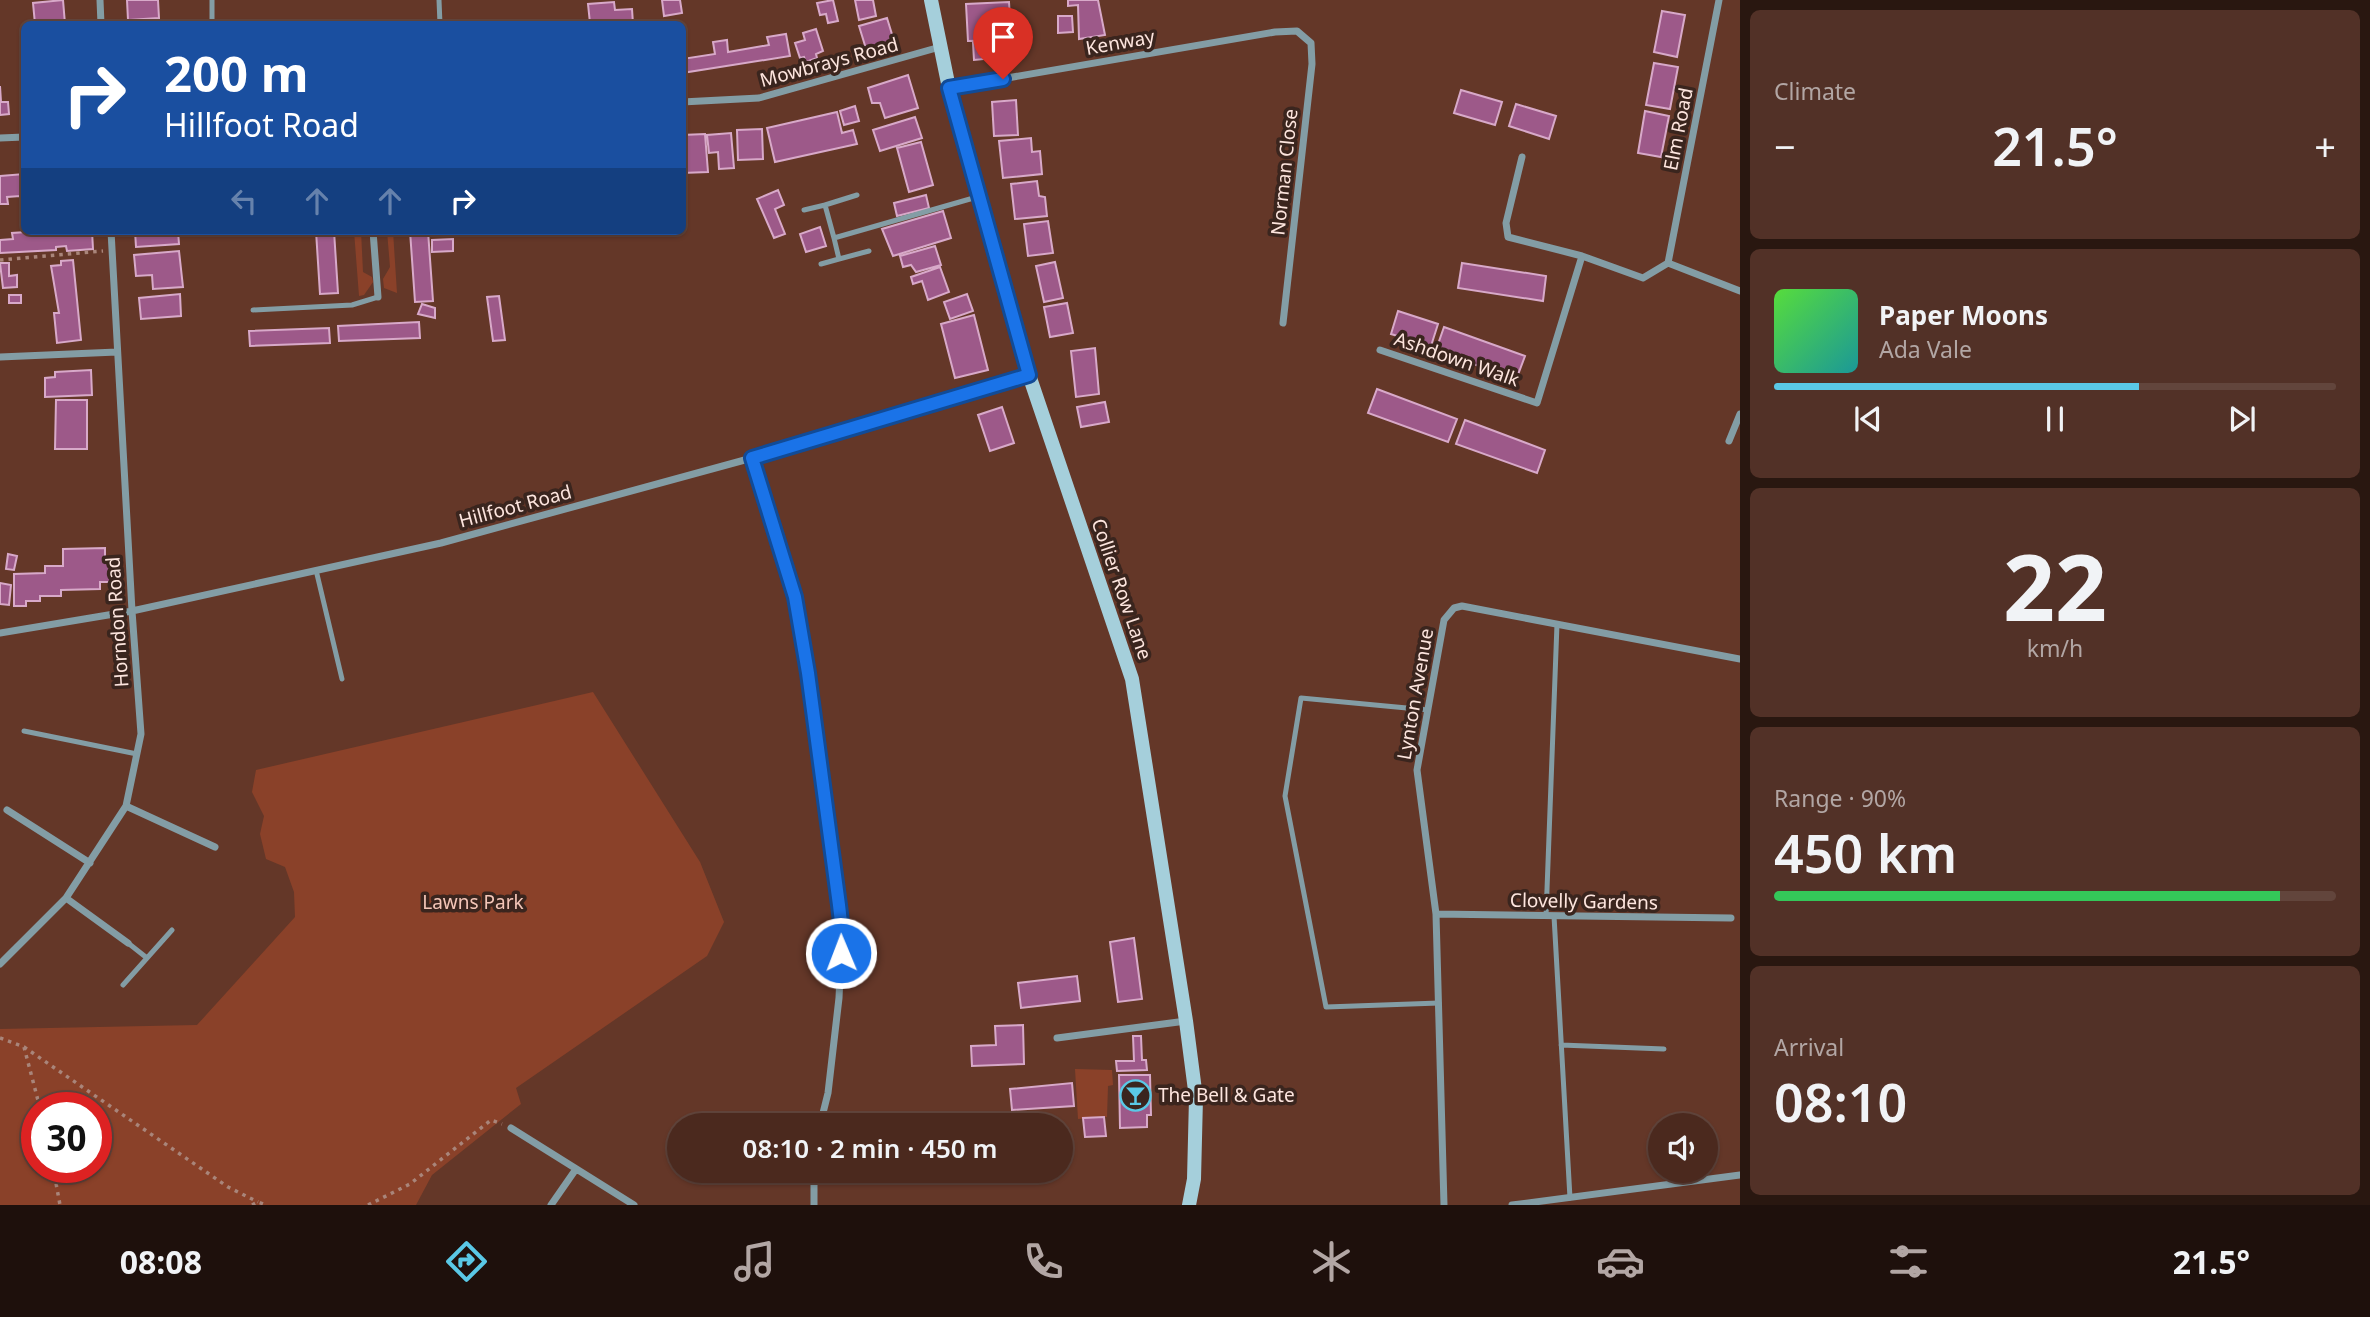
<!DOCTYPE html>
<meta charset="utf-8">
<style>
:root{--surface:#4b291e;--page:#523127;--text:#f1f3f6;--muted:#b2a6a4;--line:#62453c;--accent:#5ac8e6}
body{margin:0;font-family:"Noto Sans",sans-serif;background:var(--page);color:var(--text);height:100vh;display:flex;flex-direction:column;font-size:26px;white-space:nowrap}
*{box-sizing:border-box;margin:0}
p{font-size:23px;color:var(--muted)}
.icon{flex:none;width:38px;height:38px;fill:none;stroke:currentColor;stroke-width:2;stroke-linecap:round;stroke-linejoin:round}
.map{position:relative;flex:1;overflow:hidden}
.side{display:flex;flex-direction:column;gap:10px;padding:10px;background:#291710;width:630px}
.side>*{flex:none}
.banner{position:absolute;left:21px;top:21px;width:665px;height:214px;border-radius:10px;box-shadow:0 2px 5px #0004,0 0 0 2px var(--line);background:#1a4fa0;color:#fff;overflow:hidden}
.tools{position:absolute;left:1648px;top:1113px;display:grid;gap:14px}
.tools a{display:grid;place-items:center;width:70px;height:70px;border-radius:50%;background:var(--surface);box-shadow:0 2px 5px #0004,0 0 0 2px var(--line);font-size:35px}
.speed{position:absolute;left:21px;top:1092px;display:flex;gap:14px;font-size:35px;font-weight:700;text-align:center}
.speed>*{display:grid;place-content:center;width:91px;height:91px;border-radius:50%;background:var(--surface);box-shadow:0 2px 5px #0004,0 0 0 2px var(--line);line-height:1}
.speed .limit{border:10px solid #d22;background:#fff;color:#111}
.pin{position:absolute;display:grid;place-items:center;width:60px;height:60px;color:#fff;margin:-72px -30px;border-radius:50% 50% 50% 0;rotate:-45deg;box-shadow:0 0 7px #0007}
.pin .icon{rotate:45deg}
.me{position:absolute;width:77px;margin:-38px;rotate:359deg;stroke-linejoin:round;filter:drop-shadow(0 0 5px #0008)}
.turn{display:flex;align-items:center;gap:24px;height:147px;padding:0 28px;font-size:32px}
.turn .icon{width:91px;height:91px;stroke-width:2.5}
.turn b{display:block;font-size:49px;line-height:60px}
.lanes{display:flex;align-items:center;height:66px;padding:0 28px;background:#0003;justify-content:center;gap:35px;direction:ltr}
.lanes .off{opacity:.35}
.big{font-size:52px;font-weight:600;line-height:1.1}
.side .card{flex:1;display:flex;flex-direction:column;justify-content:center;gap:10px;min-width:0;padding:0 24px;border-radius:10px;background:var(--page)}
.side .dial{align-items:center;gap:0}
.dial b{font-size:91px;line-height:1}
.song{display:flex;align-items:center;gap:21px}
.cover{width:84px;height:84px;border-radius:10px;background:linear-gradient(135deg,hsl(110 70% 55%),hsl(180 70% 35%))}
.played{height:7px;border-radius:4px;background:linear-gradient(90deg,var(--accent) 65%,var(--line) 65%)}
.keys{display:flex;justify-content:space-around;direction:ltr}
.heat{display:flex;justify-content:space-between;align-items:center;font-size:38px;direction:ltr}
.charge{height:10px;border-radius:5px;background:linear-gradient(90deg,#34c759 90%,var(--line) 0)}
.trip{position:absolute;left:667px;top:1113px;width:406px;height:70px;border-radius:35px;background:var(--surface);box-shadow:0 2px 5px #0004,0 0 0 2px var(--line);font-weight:600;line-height:70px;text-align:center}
.tab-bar{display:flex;height:112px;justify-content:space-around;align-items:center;background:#1e100c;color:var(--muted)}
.tab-bar .icon{width:49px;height:49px}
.tab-bar .active{color:var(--accent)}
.tab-bar b{font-size:32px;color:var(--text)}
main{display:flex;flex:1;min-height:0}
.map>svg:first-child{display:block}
.green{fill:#8a4129;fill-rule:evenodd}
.building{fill:#9d5989;stroke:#d8a9c9;stroke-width:2}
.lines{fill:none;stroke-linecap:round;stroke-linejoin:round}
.path{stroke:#a9857a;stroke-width:3.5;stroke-dasharray:3.5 5;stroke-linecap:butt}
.lane{stroke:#839da5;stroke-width:5}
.street{stroke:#839da5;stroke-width:7}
.secondary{stroke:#a5cfdb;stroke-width:14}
.route-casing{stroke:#114b97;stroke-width:18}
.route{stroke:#1a73e8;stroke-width:12}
.labels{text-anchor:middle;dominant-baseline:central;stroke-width:7;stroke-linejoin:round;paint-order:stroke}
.street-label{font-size:19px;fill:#fde5de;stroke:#3a251e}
.park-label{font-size:19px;fill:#f4c6b8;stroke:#3a251e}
.poi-label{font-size:19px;fill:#fde5de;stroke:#3a251e;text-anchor:start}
</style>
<main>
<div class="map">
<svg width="1740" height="1205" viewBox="0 0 1740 1205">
<rect width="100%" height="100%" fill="#643728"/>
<path class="green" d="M 354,231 L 361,231 L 363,272 L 372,277 L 373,282 L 364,295 L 359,296 Z
M 387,231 L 393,231 L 397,293 L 384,288 L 383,279 L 390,267 Z
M 593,692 L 700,862 L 724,922 L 707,956 L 516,1088 L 521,1104 L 432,1175 L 416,1205 L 0,1205 L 0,1029 L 197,1025 L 295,917 L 294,892 L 285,867 L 266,859 L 260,834 L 264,816 L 252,792 L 256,770 ZM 37,1108 L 96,1108 L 96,1167 L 37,1167 Z
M 1075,1069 L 1112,1070 L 1113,1085 L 1108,1086 L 1107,1117 L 1078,1119 Z"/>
<path class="building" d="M 63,0 L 65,24 L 35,24 L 33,3 Z
M 127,0 L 158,0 L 159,18 L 128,20 Z
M 662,0 L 680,0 L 682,13 L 664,16 Z
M 833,0 L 838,21 L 828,23 L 826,14 L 820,15 L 817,3 Z
M 855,0 L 873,0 L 876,16 L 859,20 Z
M 1068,0 L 1098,0 L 1105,35 L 1079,39 L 1078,5 L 1068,6 Z
M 614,2 L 615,10 L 632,9 L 633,24 L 590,23 L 588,4 Z
M 1009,2 L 1010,18 L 999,19 L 1000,40 L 968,41 L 966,4 Z
M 1662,11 L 1685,15 L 1677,57 L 1654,52 Z
M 1058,16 L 1072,16 L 1073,32 L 1058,33 Z
M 887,18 L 895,44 L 867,52 L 859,26 Z
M 816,29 L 823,51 L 816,54 L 817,58 L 806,62 L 804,57 L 800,58 L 795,43 L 805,40 L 803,33 Z
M 786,34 L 790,56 L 682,73 L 682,59 L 715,54 L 713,42 L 727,40 L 728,52 L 769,45 L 767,37 Z
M 1004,41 L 1005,57 L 974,60 L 973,43 Z
M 1654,63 L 1678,67 L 1670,109 L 1646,105 Z
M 908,75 L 918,108 L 885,118 L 880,103 L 872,103 L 868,88 Z
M 0,86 L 1,102 L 8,102 L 9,114 L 0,115 Z
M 1461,90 L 1502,102 L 1495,125 L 1454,113 Z
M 1016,100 L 1018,135 L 994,136 L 992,102 Z
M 1516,104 L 1556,116 L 1549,139 L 1509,126 Z
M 855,106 L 859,121 L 844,125 L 840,111 Z
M 1645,111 L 1669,116 L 1661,157 L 1638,153 Z
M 837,112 L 842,133 L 853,130 L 857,144 L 775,162 L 767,128 Z
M 915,117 L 922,138 L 880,151 L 873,130 Z
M 762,129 L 763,159 L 738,160 L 737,130 Z
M 731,133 L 734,168 L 719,169 L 718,152 L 709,153 L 707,135 Z
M 705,134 L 708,172 L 682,173 L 682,135 Z
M 1031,138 L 1032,152 L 1040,151 L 1042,174 L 1003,178 L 999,141 Z
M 921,142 L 933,185 L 909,192 L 897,148 Z
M 24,174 L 24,204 L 21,204 L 20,196 L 7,197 L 8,204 L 0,204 L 0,176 Z
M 1037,181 L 1039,196 L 1045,197 L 1047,216 L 1015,219 L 1011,184 Z
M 778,190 L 784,205 L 775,209 L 785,234 L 774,238 L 757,199 Z
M 926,195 L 929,208 L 897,216 L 894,203 Z
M 943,211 L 951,238 L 893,256 L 882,229 Z
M 1048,221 L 1053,253 L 1028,256 L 1024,224 Z
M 820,227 L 826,246 L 806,252 L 800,234 Z
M 42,231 L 92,231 L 93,249 L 67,251 L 66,246 L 56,247 L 56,250 L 0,253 L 0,240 L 13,239 L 12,233 Z
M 135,231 L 178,231 L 179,244 L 136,247 Z
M 316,231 L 334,231 L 338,293 L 320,294 Z
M 410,231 L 428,231 L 433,301 L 415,302 Z
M 453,239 L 453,251 L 432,252 L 432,240 Z
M 935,246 L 941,265 L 916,272 L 911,265 L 903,267 L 900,256 Z
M 179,251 L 183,287 L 153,289 L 152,275 L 136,276 L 134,255 Z
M 73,260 L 81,340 L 57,343 L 54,313 L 59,313 L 51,266 L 61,265 L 61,261 Z
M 1055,262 L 1063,298 L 1044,302 L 1036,266 Z
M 0,263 L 9,263 L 9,276 L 17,275 L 17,287 L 3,288 Z
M 1462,263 L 1546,276 L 1543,301 L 1458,288 Z
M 940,267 L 949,292 L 928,300 L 922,281 L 913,284 L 911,277 Z
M 180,294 L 181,316 L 141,319 L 139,298 Z
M 967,294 L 973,311 L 950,319 L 944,302 Z
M 9,295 L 21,295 L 21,303 L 9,303 Z
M 499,296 L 505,340 L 493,341 L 487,297 Z
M 1067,303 L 1073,333 L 1050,337 L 1044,307 Z
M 422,304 L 435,308 L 435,318 L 418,314 Z
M 1398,311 L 1438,324 L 1431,346 L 1391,334 Z
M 974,315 L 988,370 L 955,378 L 941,324 Z
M 419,322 L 420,338 L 339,341 L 338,326 Z
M 1444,327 L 1525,356 L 1516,380 L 1436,350 Z
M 329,328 L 330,343 L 250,346 L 249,331 Z
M 1095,348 L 1099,394 L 1076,397 L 1071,351 Z
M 91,370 L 92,395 L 45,397 L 45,378 L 55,377 L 55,372 Z
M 1377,389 L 1457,419 L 1448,442 L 1368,413 Z
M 56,400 L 87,400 L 87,449 L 55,449 Z
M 1105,402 L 1109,422 L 1081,427 L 1077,407 Z
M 1002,407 L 1014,443 L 990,451 L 978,415 Z
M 1465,420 L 1545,450 L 1537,473 L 1456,444 Z
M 105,548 L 105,560 L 115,560 L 115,582 L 100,582 L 100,589 L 61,590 L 61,596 L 40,596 L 40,601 L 26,601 L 26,606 L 14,606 L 14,574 L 45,573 L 45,566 L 63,566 L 63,549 Z
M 8,554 L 17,556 L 14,570 L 6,569 Z
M 0,583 L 11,585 L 9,605 L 0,604 Z
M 1134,938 L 1142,999 L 1118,1002 L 1110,942 Z
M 1077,976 L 1080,1001 L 1021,1008 L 1018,983 Z
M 1023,1025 L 1024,1064 L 972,1066 L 971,1046 L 996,1045 L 995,1026 Z
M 1133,1036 L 1141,1036 L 1142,1060 L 1146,1060 L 1147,1070 L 1117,1071 L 1116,1061 L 1134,1061 Z
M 1119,1075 L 1150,1075 L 1151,1115 L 1147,1115 L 1147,1127 L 1120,1128 Z
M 1072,1083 L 1074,1106 L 1012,1110 L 1010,1089 Z
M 1104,1117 L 1106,1136 L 1085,1137 L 1083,1118 Z"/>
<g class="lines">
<path class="path" d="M 0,260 L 103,251
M 0,1038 L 24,1047 L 40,1108
M 24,1047 L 228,1187 L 258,1202
M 53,1167 L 60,1205
M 252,1205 L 258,1202 L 266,1205
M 368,1205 L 410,1184 L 491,1120 L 502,1124"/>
<path class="lane" d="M 212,0 L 212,24
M 439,0 L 440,24
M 857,195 L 825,205 L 834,238 L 977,197
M 804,210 L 825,205
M 834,238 L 839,259 L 869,251
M 821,264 L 839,259
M 253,310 L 352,305 L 378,297
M 316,570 L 342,679
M 1428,710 L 1301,698 L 1285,796 L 1326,1007 L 1439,1003
M 24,731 L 137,754
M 1546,916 L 1557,624
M 1554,916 L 1570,1198
M 128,943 L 147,958
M 123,985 L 172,930
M 1561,1045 L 1664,1049"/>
<path class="street" d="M 100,0 L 101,24
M 949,88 L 1275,32 L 1297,31 L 1311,43 L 1312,64 L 1283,323
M 682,102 L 759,98 L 940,47
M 0,138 L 24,137
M 1522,157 L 1506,223 L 1508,237 L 1582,256 L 1643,278 L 1668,263
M 373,231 L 378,297
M 1668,263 L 1719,0
M 1668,263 L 1740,291
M 1380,350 L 1537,403 L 1582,256
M 0,357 L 117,352
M 1729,441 L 1740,414
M 752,458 L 795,597 L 808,673 L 842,931 L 839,998 L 828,1093 L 820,1125
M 0,633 L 132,611 L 441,543 L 752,458 L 1028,375
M 126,806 L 215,847
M 7,810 L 90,863
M 66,898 L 128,943
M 1436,914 L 1731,918
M 0,964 L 66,898 L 126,806 L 141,734 L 132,611 L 111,231
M 1057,1038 L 1186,1021
M 511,1128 L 634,1205
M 814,1171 L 814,1205
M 551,1205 L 576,1169
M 1444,1205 L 1436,914 L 1417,770 L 1444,620 L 1454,608 L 1462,606 L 1740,659
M 1512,1205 L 1740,1175"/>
<path class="secondary" d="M 931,0 L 949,88 L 1029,375 L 1132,679 L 1186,1021 L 1196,1098 L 1194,1179 L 1189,1205"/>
</g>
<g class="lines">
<defs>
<path id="route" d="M 841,953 L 842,931 L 839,905 L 808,673 L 795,597 L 752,458 L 1029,375 L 949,88 L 1003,79"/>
</defs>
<use href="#route" class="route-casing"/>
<use href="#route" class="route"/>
</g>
<defs>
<symbol id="bar-ring" viewBox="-11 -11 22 22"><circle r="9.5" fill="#3a251e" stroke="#5ac8e6" stroke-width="1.5"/><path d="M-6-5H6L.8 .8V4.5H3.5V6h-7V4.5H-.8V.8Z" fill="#5ac8e6"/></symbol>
</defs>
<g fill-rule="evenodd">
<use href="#bar-ring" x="1118" y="1078" width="35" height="35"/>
</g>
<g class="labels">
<g class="street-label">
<text transform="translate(1120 42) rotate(-10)">Kenway</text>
<text transform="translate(829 62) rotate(-15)">Mowbrays Road</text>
<text transform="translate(1678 129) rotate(-79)">Elm Road</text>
<text transform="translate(1284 172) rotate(-84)">Norman Close</text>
<text transform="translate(1457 359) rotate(19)">Ashdown Walk</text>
<text transform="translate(515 506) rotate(-15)">Hillfoot Road</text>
<text transform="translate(1122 589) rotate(71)">Collier Row Lane</text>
<text transform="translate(117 622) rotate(-94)">Horndon Road</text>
<text transform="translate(1415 694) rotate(-80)">Lynton Avenue</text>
<text transform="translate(1584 901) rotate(1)">Clovelly Gardens</text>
</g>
<g class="park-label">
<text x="473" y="902">Lawns Park</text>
</g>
<g class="poi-label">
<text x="1158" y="1095">The Bell &amp; Gate</text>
</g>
</g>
</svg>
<div class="tools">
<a><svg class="icon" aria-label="sound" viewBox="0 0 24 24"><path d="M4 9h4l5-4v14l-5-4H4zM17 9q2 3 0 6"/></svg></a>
</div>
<div class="speed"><div class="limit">30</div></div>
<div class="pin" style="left:1003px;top:79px;background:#d93025"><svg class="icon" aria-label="arrive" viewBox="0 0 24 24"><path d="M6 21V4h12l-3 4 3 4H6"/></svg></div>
<svg class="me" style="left:841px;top:953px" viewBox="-20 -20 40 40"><circle r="17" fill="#1a73e8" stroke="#fff" stroke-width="3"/><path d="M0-11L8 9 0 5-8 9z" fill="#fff"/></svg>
<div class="trip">08:10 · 2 min · 450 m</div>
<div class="banner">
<div class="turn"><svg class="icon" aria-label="right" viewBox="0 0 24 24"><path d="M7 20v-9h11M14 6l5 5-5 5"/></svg><div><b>200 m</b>Hillfoot Road</div></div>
<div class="lanes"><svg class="icon off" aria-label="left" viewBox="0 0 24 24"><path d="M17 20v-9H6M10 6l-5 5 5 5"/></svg><svg class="icon off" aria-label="ahead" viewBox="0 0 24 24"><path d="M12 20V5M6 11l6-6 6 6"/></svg><svg class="icon off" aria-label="ahead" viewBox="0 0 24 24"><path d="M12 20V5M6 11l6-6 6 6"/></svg><svg class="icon" aria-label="right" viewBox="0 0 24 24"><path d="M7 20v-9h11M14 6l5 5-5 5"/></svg></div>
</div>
</div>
<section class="side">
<div class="card"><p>Climate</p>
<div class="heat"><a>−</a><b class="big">21.5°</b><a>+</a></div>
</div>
<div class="card">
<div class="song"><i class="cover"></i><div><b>Paper Moons</b><p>Ada Vale</p></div></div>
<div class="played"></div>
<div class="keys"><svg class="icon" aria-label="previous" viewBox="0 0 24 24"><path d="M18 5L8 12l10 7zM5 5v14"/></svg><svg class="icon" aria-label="pause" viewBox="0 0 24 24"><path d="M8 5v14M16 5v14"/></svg><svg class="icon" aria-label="next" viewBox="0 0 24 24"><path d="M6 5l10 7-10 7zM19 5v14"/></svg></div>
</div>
<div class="card dial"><b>22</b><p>km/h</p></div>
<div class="card"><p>Range · 90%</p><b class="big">450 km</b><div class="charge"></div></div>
<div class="card"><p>Arrival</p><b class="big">08:10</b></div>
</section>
</main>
<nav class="tab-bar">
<b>08:08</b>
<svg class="icon active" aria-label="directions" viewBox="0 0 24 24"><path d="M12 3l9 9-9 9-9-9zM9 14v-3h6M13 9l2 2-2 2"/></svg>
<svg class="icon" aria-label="music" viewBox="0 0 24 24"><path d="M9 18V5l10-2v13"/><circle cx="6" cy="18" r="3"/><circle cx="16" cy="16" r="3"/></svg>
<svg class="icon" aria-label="phone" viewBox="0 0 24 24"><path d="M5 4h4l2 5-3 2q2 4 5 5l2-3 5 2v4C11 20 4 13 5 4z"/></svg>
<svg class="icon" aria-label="climate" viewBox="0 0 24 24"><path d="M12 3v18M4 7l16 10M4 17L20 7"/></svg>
<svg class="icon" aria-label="car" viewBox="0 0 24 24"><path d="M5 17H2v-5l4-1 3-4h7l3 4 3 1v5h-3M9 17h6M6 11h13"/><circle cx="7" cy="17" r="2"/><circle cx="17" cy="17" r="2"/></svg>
<svg class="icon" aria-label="filters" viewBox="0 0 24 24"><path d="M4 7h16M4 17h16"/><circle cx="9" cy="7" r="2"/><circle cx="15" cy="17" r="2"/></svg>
<b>21.5°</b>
</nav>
